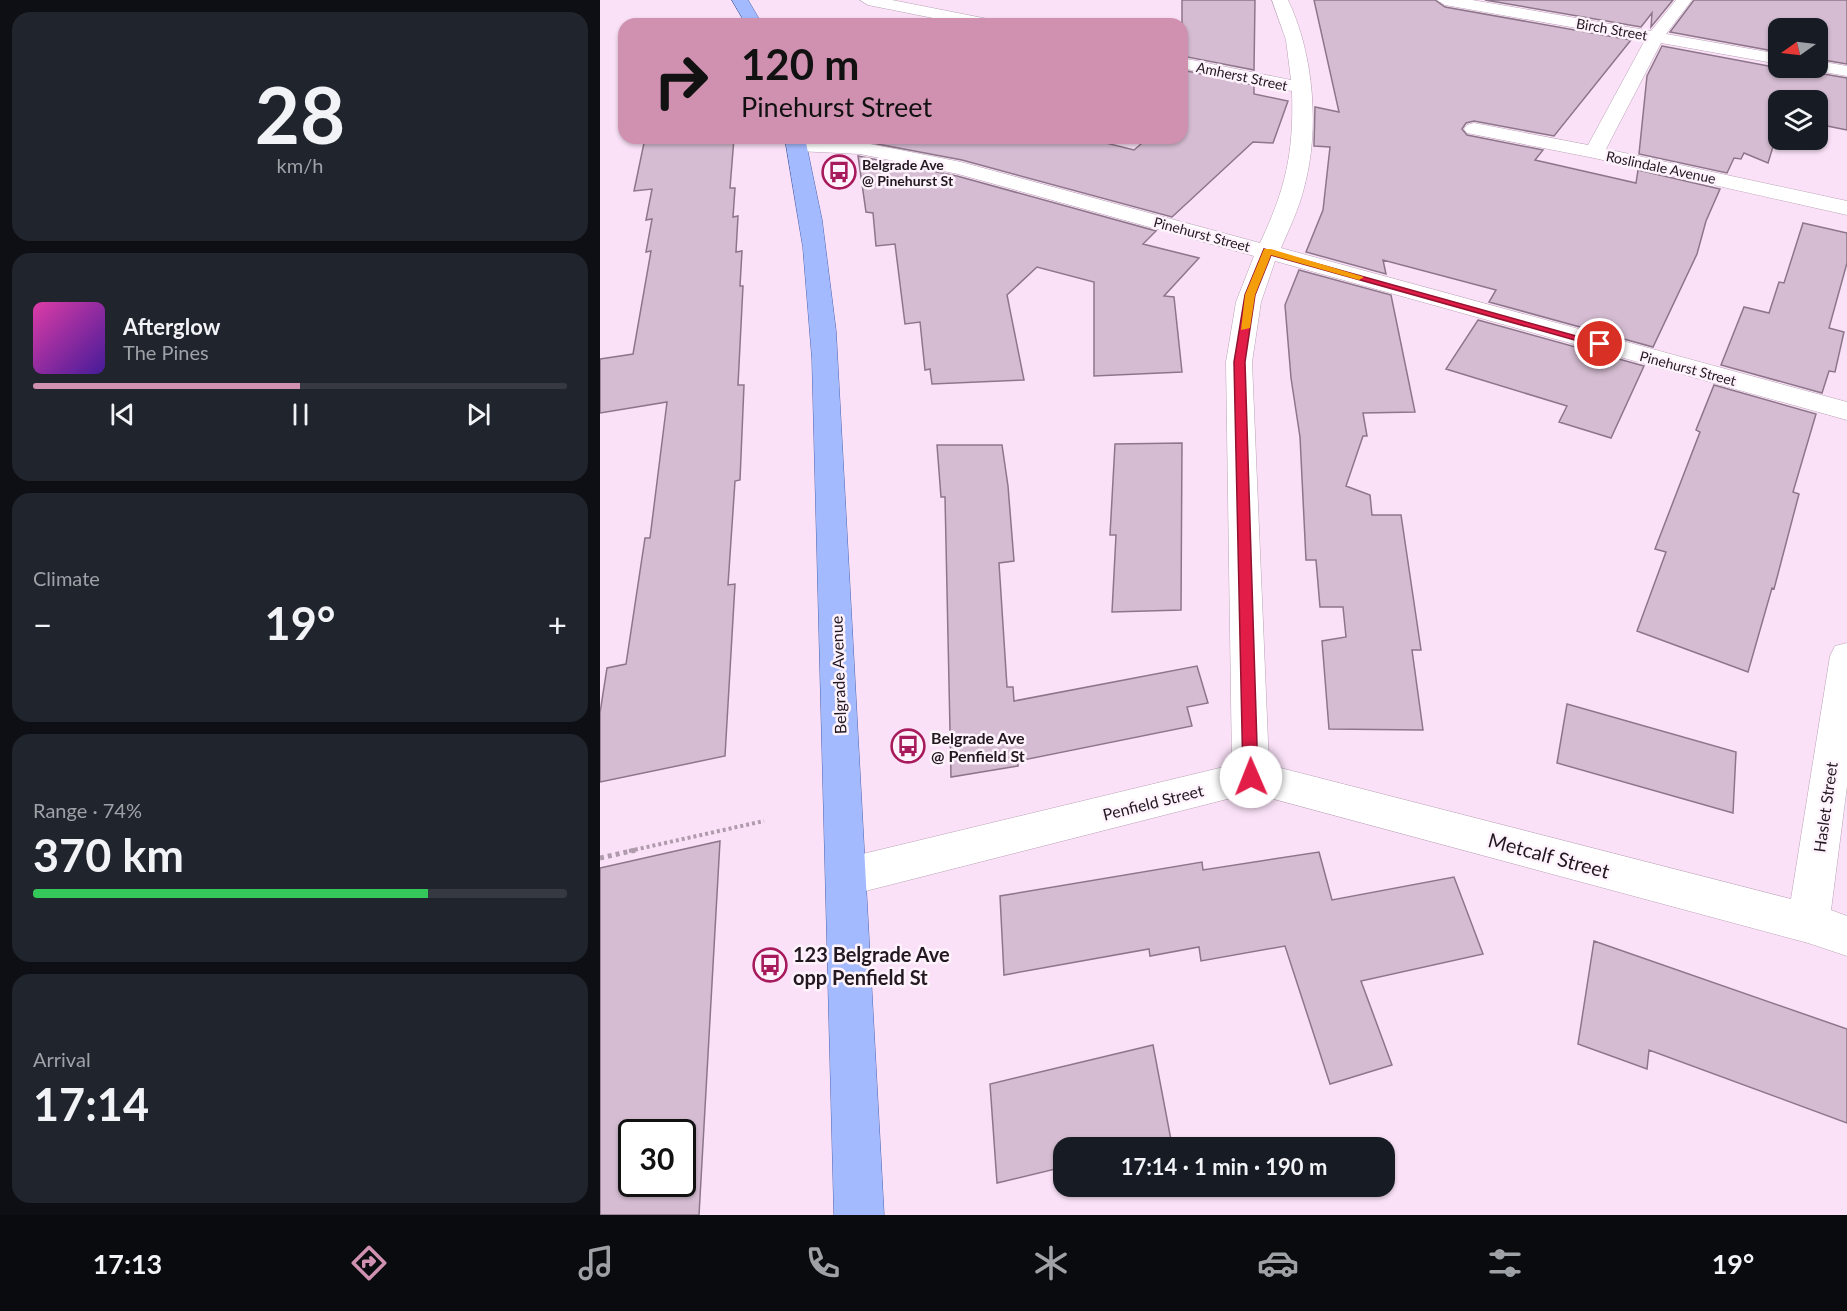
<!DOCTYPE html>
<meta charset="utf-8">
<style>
:root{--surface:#171b24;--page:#20242c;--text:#f1f3f6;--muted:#9ea1a6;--line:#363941;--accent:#d091b1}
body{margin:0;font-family:Lato,sans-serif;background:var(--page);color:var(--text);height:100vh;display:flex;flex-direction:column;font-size:22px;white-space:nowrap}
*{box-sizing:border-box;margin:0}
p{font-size:20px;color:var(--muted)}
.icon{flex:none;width:33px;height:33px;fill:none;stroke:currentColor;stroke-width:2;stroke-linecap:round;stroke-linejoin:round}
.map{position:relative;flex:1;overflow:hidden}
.side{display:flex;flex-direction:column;gap:12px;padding:12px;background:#0d0f14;width:600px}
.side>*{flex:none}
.top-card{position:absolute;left:18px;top:18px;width:570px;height:126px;border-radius:18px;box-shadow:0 2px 4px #0004;background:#d091b1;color:#111;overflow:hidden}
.needle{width:39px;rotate:256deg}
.buttons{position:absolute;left:1168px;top:18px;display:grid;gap:12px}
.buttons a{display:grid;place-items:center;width:60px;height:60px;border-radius:12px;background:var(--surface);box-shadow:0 2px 4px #0004;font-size:30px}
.speed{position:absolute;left:18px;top:1119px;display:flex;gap:12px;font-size:30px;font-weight:700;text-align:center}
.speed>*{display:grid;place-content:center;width:78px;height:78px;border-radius:50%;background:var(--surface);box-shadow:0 2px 4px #0004;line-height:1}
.speed .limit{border:3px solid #111;border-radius:9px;background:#fff;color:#111}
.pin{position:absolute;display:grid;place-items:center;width:51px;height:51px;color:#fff;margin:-26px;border:3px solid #fff;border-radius:50%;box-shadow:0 2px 6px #0007}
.me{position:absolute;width:66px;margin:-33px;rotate:359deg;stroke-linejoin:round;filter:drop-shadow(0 0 4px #0008)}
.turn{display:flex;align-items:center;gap:21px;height:126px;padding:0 24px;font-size:27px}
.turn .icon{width:78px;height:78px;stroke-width:2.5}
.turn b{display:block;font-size:42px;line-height:51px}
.big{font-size:45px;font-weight:700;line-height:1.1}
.side .card{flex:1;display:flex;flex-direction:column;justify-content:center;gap:9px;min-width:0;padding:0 21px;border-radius:18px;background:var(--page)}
.side .dial{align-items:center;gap:0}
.dial b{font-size:78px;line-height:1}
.song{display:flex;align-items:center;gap:18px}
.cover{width:72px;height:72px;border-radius:9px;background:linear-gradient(135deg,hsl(320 70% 55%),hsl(260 70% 35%))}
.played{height:6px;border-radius:3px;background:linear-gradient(90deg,var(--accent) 50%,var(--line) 50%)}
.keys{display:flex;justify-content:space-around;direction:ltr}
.heat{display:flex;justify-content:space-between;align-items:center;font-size:33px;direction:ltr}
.charge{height:9px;border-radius:4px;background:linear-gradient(90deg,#34c759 74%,var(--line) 0)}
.trip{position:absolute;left:453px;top:1137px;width:342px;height:60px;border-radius:18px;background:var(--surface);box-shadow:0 2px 4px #0004;font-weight:700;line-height:60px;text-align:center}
.menu{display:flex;height:96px;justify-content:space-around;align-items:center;background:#090b0e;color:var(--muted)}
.menu .icon{width:42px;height:42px}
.menu .on{color:var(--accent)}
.menu b{font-size:27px;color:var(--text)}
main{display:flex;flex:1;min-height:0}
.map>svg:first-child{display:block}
.building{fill:#d5bcd2;stroke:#8d768a;stroke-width:1.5;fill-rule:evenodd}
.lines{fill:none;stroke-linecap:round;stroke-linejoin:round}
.street-casing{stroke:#b9a1b6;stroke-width:1}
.primary-casing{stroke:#4e64b0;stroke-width:1}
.path-far1{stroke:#af9bac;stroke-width:4;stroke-dasharray:3 3;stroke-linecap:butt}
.path{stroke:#af9bac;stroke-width:5;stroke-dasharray:4 4;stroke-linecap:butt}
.street{fill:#fff;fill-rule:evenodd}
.primary{fill:#a3bbfe;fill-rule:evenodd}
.route{fill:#e11d48;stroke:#92132f;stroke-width:1.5}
.slow{fill:#f59e0b}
.labels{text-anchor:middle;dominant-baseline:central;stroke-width:5;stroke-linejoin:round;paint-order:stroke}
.far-street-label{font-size:14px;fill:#211820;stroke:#fef3fc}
.far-poi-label{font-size:14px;font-weight:bold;fill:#211820;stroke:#fef3fc;text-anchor:start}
.street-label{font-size:16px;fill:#211820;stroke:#fef3fc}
.poi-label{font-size:16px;font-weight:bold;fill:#211820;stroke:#fef3fc;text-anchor:start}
.near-street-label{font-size:20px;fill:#211820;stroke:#fef3fc}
.near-poi-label{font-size:20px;font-weight:bold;fill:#211820;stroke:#fef3fc;text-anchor:start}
</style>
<main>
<section class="side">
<div class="card dial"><b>28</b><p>km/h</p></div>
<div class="card">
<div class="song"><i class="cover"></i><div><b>Afterglow</b><p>The Pines</p></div></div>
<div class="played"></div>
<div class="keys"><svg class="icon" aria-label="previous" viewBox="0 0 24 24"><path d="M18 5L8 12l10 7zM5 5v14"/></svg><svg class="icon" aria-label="pause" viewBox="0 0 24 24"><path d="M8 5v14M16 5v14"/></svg><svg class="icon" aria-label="next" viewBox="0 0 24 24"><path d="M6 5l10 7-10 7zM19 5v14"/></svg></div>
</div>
<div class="card"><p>Climate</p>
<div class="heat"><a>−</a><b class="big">19°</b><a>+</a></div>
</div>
<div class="card"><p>Range · 74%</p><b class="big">370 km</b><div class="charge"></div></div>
<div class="card"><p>Arrival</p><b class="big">17:14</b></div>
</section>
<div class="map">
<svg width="1247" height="1215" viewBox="0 0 1247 1215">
<rect width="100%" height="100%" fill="#fae1f7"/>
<path class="building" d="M 582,0 L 655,0 L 654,70 L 582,56 Z
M 714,0 L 835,0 L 845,7 L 1031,40 L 954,136 L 874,121 L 866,123 L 862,129 L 867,135 L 943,150 L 935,160 L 1036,183 L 1038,170 L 1120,189 L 1106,221 L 1097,254 L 1053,347 L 889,302 L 896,290 L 783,260 L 786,274 L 706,252 L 723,210 L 730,147 L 714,146 L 715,107 L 739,112 Z
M 885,0 L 1073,0 L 1051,27 L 1052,13 L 1041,27 Z
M 1094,0 L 1247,0 L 1247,64 L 1218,59 L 1218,28 L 1179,28 L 1179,52 L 1070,32 Z
M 1062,46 L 1179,68 L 1208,68 L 1212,72 L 1247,78 L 1247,130 L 1227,126 L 1222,146 L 1187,140 L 1218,140 L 1218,100 L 1179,100 L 1179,138 L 1176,137 L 1168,163 L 1144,153 L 1141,159 L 1134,158 L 1127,173 L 1039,154 L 1047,76 Z
M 582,70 L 654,85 L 654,94 L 688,101 L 673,143 L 653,142 L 572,217 L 362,160 L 256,140 L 486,138 L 534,150 L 548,138 L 582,138 Z
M 45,138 L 134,138 L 130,188 L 135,188 L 133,217 L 138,216 L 136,252 L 142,251 L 140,286 L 143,286 L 138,385 L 144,385 L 140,480 L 135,481 L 128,585 L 135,584 L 125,756 L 0,782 L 0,713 L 7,668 L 26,664 L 45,538 L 50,538 L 67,402 L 0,413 L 0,359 L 33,354 L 51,251 L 46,252 L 52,219 L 46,220 L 52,189 L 34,191 Z
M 258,156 L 357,176 L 556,231 L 543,244 L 599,258 L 564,296 L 574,297 L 582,372 L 494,376 L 494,282 L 437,267 L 407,295 L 424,380 L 332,384 L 330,369 L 325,370 L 320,322 L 305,324 L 295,244 L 276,246 L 273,213 L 266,212 Z
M 1203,223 L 1247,233 L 1247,263 L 1229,328 L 1244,332 L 1235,372 L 1229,371 L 1222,393 L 1121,365 L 1144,307 L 1169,313 L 1179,282 L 1184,283 Z
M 699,270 L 791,295 L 815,412 L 763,413 L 767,436 L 763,436 L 746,486 L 770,495 L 772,515 L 801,515 L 821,650 L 812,650 L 823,730 L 729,729 L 722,641 L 746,637 L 743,607 L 720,607 L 716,560 L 706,560 L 700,437 L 691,378 L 685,305 Z
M 878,320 L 1044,366 L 1011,438 L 959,422 L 967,406 L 846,369 Z
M 1114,385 L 1216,414 L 1193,492 L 1199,494 L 1174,589 L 1172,588 L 1148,672 L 1037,631 L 1066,552 L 1055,549 L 1100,432 L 1096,430 Z
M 582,443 L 581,610 L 512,612 L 516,535 L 510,535 L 515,444 Z
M 337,445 L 402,445 L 408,486 L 414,561 L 399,563 L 407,687 L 413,687 L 414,701 L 597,666 L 608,703 L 587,707 L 592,726 L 418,761 L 418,766 L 351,777 L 345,497 L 341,497 Z
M 967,704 L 1136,752 L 1133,813 L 957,763 Z
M 120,841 L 99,1215 L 0,1215 L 0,868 ZM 32,1132 L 82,1132 L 82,1184 L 32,1184 Z
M 719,852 L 732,900 L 854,877 L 883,954 L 761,981 L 792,1065 L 730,1084 L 685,946 L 601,961 L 599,947 L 550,956 L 549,949 L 404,975 L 400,896 L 602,862 L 603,870 Z
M 994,941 L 1247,1029 L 1247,1123 L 1049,1050 L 1047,1069 L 978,1044 Z
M 553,1045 L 571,1140 L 542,1148 L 464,1148 L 464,1167 L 397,1183 L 390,1084 Z"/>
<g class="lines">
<defs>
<path id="street" d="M 260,0 L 292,0 L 388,19 L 396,24 L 363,24 L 268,5 Z
M 672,0 L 688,0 C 714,54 720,130 704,188 C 699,209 689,229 681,248 L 1247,402 L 1247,420 L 675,261 L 661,302 L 652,362 L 669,765 L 1191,899 L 1230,656 L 1235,646 L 1247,643 L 1247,786 L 1231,910 L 1247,916 L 1247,956 L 1208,943 L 651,793 L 246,896 L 232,890 L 226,877 L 232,864 L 246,858 L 632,765 L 626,362 L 636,302 L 654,256 L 358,174 L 260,154 L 197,151 L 190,149 L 187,145 L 190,141 L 197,139 L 260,142 L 361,162 L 660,243 C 686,188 694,152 692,91 L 582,68 L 582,58 L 691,80 L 686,40 Z
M 837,0 L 872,0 L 1051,31 L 1076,0 L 1092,0 L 1066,34 L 1179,54 L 1179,64 L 1061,43 L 1006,149 L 1247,201 L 1247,215 L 994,158 L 867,133 L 864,129 L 867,125 L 874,123 L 988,145 L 1045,40 L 845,5 Z
M 1218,61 L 1247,66 L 1247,76 L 1212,70 L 1210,68 L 1218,68 Z"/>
<path id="primary" d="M 132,0 L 148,0 L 162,24 L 146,24 Z
M 185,138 L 205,138 L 222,220 L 236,331 L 284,1215 L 234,1215 L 212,359 L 203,248 Z"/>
</defs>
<use href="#street" class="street-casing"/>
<use href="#primary" class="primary-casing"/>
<path class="path-far1" d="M 29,851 L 164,821"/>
<path class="path" d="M 0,858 L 36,850"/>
<use href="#street" class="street"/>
<use href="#primary" class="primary"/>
</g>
<path class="route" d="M 664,249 L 1005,344 L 1004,346 L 996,346 L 671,255 L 655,295 L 645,362 L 658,777 L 656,782 L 651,784 L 645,782 L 643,777 L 634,362 L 645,295 Z"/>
<path class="slow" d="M 664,249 L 671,249 L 764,277 L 759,280 L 671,255 L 655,295 L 650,328 L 641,330 L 645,295 Z"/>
<defs>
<symbol id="bus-ring" viewBox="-11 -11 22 22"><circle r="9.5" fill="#fef3fc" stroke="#a71a5c" stroke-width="1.5"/><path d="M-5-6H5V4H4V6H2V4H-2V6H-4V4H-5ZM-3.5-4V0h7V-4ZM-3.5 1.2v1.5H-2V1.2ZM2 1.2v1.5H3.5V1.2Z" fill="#a71a5c"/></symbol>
</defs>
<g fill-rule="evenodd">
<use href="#bus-ring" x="220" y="153" width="38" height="38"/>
<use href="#bus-ring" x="289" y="727" width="38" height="38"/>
<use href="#bus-ring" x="151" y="946" width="38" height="38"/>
</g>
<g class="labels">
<g class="far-street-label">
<text transform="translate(1012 29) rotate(10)">Birch Street</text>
<text transform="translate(642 76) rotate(12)">Amherst Street</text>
<text transform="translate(1061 167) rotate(12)">Roslindale Avenue</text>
<text transform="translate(602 234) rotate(15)">Pinehurst Street</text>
<text transform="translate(1088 368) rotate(15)">Pinehurst Street</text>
</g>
<g class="far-poi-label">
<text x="262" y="164">Belgrade Ave<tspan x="262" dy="16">@ Pinehurst St</tspan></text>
</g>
<g class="street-label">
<text transform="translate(238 675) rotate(-92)">Belgrade Avenue</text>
<text transform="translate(553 802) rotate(-14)">Penfield Street</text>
<text transform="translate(1225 807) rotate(-82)">Haslet Street</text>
</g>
<g class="poi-label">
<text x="331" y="737">Belgrade Ave<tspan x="331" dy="18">@ Penfield St</tspan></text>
</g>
<g class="near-street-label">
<text transform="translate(949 855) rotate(15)">Metcalf Street</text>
</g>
<g class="near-poi-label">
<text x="193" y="954">123 Belgrade Ave<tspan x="193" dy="23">opp Penfield St</tspan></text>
</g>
</g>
</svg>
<div class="buttons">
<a><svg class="needle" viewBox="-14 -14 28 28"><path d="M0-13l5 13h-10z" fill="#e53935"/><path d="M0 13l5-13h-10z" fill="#9ea1a6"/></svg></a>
<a><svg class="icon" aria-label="layers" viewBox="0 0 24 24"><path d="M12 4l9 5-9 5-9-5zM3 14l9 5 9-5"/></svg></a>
</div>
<div class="speed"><div class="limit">30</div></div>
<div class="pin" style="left:1000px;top:344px;background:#d93025"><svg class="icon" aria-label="arrive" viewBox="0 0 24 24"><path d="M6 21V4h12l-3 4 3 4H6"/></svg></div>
<svg class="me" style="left:651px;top:777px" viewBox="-20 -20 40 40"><circle r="19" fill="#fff"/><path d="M0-13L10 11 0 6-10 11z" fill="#e11d48"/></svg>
<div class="trip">17:14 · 1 min · 190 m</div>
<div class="top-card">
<div class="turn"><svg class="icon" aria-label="right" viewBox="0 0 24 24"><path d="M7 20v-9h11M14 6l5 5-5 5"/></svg><div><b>120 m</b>Pinehurst Street</div></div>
</div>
</div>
</main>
<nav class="menu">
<b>17:13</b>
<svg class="icon on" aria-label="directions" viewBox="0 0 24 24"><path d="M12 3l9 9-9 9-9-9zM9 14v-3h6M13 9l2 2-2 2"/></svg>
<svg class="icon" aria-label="music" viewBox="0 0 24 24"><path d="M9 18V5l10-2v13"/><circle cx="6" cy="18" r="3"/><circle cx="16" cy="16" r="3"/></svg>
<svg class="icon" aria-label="phone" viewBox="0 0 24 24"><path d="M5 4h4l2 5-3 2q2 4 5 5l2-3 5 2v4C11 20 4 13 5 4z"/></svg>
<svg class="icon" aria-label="climate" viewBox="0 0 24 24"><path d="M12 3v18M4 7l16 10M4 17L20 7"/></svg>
<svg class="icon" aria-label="car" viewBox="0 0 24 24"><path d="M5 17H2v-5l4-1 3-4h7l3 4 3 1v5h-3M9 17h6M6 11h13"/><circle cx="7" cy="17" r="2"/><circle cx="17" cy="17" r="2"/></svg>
<svg class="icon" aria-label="filters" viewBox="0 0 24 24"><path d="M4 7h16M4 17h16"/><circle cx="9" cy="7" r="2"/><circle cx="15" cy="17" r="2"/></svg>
<b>19°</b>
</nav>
